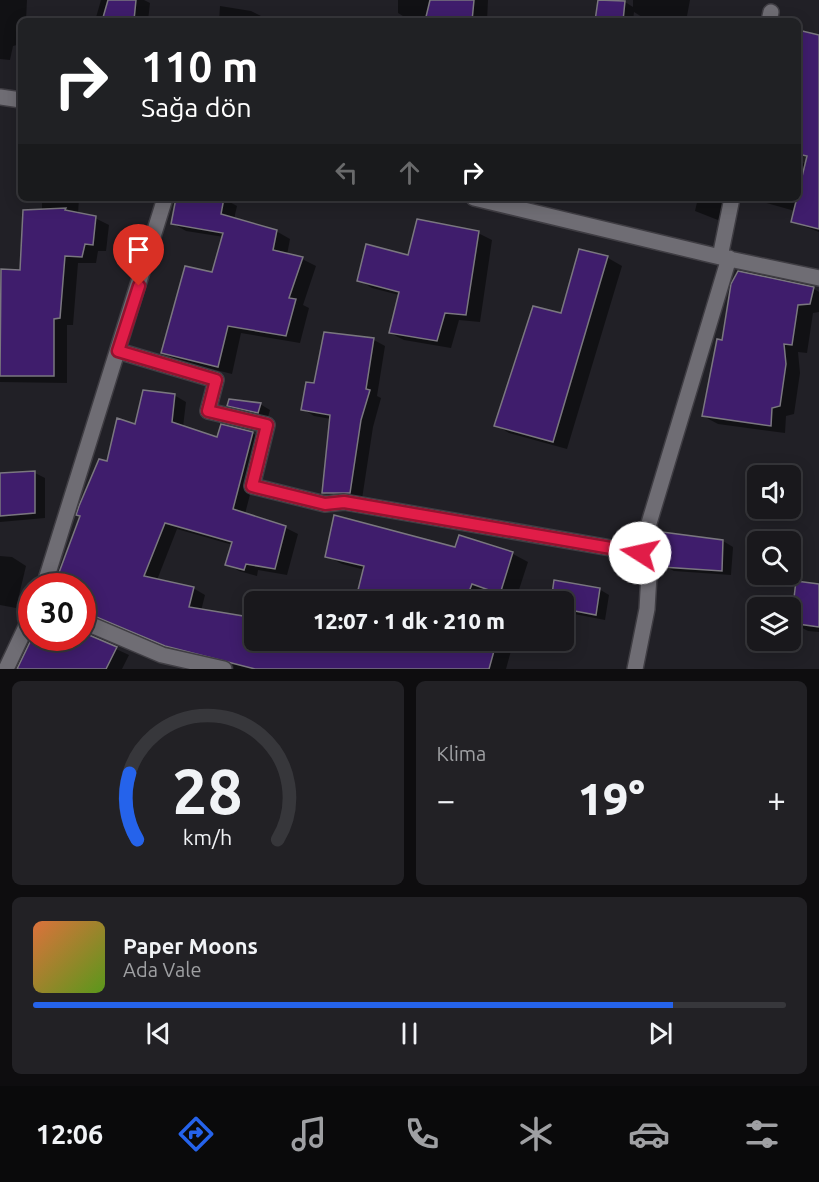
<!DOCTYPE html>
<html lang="tr">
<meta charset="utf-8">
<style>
:root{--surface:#19181c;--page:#222125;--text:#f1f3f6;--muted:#9fa0a3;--line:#37373b;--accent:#2563eb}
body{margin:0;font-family:Ubuntu,sans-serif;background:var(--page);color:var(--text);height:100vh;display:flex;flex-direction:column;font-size:22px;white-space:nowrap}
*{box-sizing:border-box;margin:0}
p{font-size:20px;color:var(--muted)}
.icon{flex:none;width:33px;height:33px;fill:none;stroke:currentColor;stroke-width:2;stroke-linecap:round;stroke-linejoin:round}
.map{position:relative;height:669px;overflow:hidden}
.panel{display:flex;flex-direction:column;gap:12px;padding:12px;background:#0e0d0f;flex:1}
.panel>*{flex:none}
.guide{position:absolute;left:18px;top:18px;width:783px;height:183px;border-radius:9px;box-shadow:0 3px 15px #0003,0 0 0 2px var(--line);background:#202124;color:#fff;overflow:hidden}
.buttons{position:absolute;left:747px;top:465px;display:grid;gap:12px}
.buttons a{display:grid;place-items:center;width:54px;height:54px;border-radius:9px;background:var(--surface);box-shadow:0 3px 15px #0003,0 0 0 2px var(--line);font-size:30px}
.speed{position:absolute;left:18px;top:573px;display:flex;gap:12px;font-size:30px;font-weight:700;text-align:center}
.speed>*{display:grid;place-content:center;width:78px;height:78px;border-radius:50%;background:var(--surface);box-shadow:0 3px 15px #0003,0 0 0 2px var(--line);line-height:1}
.speed .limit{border:9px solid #d22;background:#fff;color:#111}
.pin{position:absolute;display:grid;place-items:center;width:51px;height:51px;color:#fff;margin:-62px -26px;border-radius:50% 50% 50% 0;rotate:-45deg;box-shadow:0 0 6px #0007}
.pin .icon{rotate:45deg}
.me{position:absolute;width:66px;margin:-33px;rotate:280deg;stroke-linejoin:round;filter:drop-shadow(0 0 4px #0008)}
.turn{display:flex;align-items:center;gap:21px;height:126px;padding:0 24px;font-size:27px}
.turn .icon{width:78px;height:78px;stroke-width:2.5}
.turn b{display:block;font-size:42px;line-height:51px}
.lanes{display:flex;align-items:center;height:57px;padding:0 24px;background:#0003;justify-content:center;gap:30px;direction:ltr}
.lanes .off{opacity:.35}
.big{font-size:45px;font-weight:800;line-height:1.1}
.panel .tile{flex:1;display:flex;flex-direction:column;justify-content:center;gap:9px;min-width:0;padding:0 21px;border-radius:9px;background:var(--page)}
.panel .dial{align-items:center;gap:0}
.dial svg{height:156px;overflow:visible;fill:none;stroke:var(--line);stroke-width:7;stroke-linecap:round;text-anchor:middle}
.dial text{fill:var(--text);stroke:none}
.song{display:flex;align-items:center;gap:18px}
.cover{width:72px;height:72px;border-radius:9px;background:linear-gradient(135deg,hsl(20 70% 55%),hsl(90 70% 35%))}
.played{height:6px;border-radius:3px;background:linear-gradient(90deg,var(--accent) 85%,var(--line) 85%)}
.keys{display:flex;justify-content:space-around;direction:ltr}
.heat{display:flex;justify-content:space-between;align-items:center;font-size:33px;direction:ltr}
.panel .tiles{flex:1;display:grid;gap:12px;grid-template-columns:1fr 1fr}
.tile:last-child{grid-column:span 2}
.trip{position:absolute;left:244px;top:591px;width:330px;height:60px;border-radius:9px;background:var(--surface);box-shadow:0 3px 15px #0003,0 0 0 2px var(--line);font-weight:800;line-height:60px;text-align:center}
.dock{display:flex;height:96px;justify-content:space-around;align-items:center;background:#0a0a0b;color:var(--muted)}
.dock .icon{width:42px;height:42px}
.dock .current{color:var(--accent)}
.dock b{font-size:27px;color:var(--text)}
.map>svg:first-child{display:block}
.shadow{fill:#0007}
.building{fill:#3f1d6c;stroke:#7a777f;stroke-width:1.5}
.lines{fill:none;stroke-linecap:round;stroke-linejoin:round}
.minor-casing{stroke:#3f3d43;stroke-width:18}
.minor{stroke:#6f6d74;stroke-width:15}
.route-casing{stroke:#92132f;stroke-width:15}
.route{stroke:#e11d48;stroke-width:10}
</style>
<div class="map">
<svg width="819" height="669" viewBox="0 0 819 669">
<rect width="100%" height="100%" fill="#212026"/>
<path class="shadow" d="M 0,0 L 27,0 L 26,21 L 21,21 L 21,44 L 13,46 L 10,60 L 0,59 Z
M 101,0 L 144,0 L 150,3 L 148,21 L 95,21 Z
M 398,0 L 488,0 L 487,21 L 411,21 L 398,13 Z
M 633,0 L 690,0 L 687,16 L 642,17 L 634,12 L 633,21 L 596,21 L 600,2 L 625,2 L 633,7 Z
M 220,6 L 251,11 L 261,16 L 261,21 L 219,21 Z
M 819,113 L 819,232 L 793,222 L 795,211 L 748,198 L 798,198 L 798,162 L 807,164 Z
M 42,198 L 79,198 L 78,214 L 95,218 L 109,225 L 106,251 L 98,251 L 96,263 L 78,263 L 73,325 L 67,325 L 67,383 L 0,382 L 2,270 L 21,272 L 42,210 Z
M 178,198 L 224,199 L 237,206 L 234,219 L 276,231 L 290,239 L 287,255 L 302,259 L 316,266 L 303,305 L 309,308 L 300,343 L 241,333 L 232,374 L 176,360 L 163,352 L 213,274 L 224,237 L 186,231 L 172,223 Z
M 698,198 L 729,198 L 723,222 L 695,211 Z
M 478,233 L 492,240 L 480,322 L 459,320 L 451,348 L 404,340 L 390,333 L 399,295 L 372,288 L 359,280 Z
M 580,250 L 608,258 L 622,266 L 567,449 L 509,433 L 496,425 L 562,315 Z
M 813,288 L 819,292 L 819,312 L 813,313 L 807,353 L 798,352 L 800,373 L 794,414 L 786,416 L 785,433 L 718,424 L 703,416 L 723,342 Z
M 374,340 L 385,346 L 377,396 L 381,398 L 373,427 L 362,499 L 335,499 L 324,492 L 331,419 L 314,416 L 303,409 L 315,385 Z
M 174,395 L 186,402 L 183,427 L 218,438 L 252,433 L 264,440 L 245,514 L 286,528 L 298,534 L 287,575 L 258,570 L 257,576 L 239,571 L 227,564 L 233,545 L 177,529 L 157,580 L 193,588 L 205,595 L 201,611 L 227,617 L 228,613 L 255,620 L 255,640 L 342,669 L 234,669 L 233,664 L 179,652 L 99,618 L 89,619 L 84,631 L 88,636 L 129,655 L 122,669 L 18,669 L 33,638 L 82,638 L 82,586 L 59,586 L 81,516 L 108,463 L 136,426 Z
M 260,404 L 270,410 L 268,417 L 239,411 L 229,405 Z
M 35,473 L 45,478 L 45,518 L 0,522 L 0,474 Z
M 460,537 L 513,554 L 528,562 L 515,602 L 379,602 L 365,570 L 342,564 L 327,556 L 456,549 Z
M 723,541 L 733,547 L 731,575 L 674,571 L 664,566 Z
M 0,556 L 12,557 L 26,566 L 16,608 L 0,605 Z
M 819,586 L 819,632 L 808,631 L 793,623 Z
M 599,589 L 609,595 L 605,620 L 564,612 L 564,602 Z
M 368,640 L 514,640 L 506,669 L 359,669 Z"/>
<path class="building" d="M 108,0 L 136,0 L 134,20 L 102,21 Z
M 430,0 L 474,0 L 472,21 L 425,21 Z
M 598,0 L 625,1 L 623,21 L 595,21 Z
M 798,30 L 819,35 L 819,229 L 791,222 L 807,156 L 798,154 Z
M 176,198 L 224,198 L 221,214 L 277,230 L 273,250 L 303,257 L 289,298 L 296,299 L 286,336 L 228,326 L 218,367 L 161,353 L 185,266 L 212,272 L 223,233 L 171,224 Z
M 66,208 L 65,210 L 96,216 L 93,245 L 85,244 L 82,257 L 65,256 L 60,318 L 54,319 L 54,376 L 0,376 L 1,269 L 20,270 L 23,210 Z
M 417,219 L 479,231 L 466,315 L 445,313 L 437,341 L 389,333 L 399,292 L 357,281 L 366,244 L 408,255 Z
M 579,249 L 608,256 L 553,442 L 494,426 L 533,306 L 561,313 Z
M 738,271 L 814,287 L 810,304 L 798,305 L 792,345 L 784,344 L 786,364 L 780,406 L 772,408 L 771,426 L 702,416 L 717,339 L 722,340 L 731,284 Z
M 324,332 L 374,338 L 366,389 L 370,390 L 361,420 L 350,493 L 322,493 L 330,415 L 301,410 L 306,382 L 314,383 Z
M 143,390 L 175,394 L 172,422 L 217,437 L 221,424 L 253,432 L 233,509 L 286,526 L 275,569 L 246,564 L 244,570 L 225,565 L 232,542 L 165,523 L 144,576 L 194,587 L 189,607 L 255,618 L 255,640 L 497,640 L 489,669 L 255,669 L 165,646 L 82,611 L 82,586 L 54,586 L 80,516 L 76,515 L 79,506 L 99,459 L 107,461 L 117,418 L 135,424 Z
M 229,399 L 261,403 L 258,413 L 227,406 Z
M 35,471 L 35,513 L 0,516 L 0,473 Z
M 334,515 L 455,547 L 459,535 L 513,552 L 500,594 L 472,584 L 465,602 L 355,602 L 364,566 L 325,557 Z
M 662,532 L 723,540 L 722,571 L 662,567 Z
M 554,580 L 600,588 L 596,615 L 564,609 L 564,602 L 551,602 Z
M 796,581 L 819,584 L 819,627 L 791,623 Z
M 82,632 L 117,647 L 106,669 L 17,669 L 32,638 L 82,638 Z"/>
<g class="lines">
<defs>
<path id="minor" d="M 769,21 L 771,12
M 0,97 L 21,100
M 474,198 L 720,257 L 819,278
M 720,257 L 732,198
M 118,351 L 216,380 L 208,411 L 267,425 L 252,486 L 325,504 L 344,502 L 640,553
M 44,586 L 165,198
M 82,621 L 162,655 L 224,669
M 6,669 L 32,614
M 635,669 L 647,609 L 649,575 L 640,553 L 729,258"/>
</defs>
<use href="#minor" class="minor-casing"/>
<use href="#minor" class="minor"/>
</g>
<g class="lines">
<defs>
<path id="route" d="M 139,286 L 118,351 L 216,380 L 208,411 L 267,425 L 252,486 L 325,504 L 344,502 L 640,553"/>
</defs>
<use href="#route" class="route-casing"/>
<use href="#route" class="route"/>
</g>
</svg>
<div class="buttons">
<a><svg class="icon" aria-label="sound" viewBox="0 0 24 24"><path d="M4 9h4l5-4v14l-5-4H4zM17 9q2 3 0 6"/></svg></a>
<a><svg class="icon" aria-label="search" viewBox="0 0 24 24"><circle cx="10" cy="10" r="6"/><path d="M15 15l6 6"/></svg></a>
<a><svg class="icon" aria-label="layers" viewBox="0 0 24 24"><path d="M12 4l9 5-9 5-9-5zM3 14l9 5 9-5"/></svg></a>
</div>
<div class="speed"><div class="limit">30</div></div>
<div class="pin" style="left:139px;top:286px;background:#d93025"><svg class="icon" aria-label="arrive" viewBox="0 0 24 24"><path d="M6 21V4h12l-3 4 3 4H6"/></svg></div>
<svg class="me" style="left:640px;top:553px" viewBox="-20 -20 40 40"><circle r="19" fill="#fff"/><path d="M0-13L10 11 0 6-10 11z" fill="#e11d48"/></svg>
<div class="trip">12:07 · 1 dk · 210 m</div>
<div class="guide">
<div class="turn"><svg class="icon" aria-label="right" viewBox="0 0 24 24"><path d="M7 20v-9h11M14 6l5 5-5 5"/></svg><div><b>110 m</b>Sağa dön</div></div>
<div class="lanes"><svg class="icon off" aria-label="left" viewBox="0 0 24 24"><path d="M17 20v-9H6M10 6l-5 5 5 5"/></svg><svg class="icon off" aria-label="ahead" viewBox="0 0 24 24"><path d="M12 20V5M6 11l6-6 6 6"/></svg><svg class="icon" aria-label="right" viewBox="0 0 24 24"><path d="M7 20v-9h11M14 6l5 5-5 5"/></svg></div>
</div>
</div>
<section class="panel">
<div class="tiles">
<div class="tile dial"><svg viewBox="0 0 100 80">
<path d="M14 69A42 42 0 1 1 86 69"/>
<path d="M14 69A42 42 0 0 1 10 35" stroke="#2563eb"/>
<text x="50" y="56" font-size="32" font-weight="700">28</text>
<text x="50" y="72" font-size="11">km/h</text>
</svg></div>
<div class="tile"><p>Klima</p>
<div class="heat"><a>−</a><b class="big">19°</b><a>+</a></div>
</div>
<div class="tile">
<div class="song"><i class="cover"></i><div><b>Paper Moons</b><p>Ada Vale</p></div></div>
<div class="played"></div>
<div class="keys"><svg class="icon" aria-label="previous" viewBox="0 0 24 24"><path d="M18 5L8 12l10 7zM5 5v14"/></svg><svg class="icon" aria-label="pause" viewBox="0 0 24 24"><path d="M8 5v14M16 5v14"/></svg><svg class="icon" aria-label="next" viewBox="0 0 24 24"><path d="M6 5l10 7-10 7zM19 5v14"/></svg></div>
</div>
</div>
</section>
<nav class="dock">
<b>12:06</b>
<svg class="icon current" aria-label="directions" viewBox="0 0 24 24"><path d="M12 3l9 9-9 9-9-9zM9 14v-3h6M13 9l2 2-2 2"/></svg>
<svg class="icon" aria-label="music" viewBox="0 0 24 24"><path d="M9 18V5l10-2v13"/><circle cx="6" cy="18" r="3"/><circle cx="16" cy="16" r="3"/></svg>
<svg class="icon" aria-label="phone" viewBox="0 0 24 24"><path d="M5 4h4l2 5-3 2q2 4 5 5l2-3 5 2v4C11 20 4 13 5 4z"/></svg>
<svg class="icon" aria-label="climate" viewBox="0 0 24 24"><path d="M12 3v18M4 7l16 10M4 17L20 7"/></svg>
<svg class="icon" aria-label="car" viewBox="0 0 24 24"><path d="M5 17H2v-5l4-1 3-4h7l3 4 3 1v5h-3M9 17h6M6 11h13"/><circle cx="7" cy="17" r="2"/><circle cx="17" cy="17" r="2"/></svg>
<svg class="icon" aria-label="filters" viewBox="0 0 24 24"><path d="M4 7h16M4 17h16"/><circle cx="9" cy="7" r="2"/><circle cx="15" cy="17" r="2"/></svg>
</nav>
